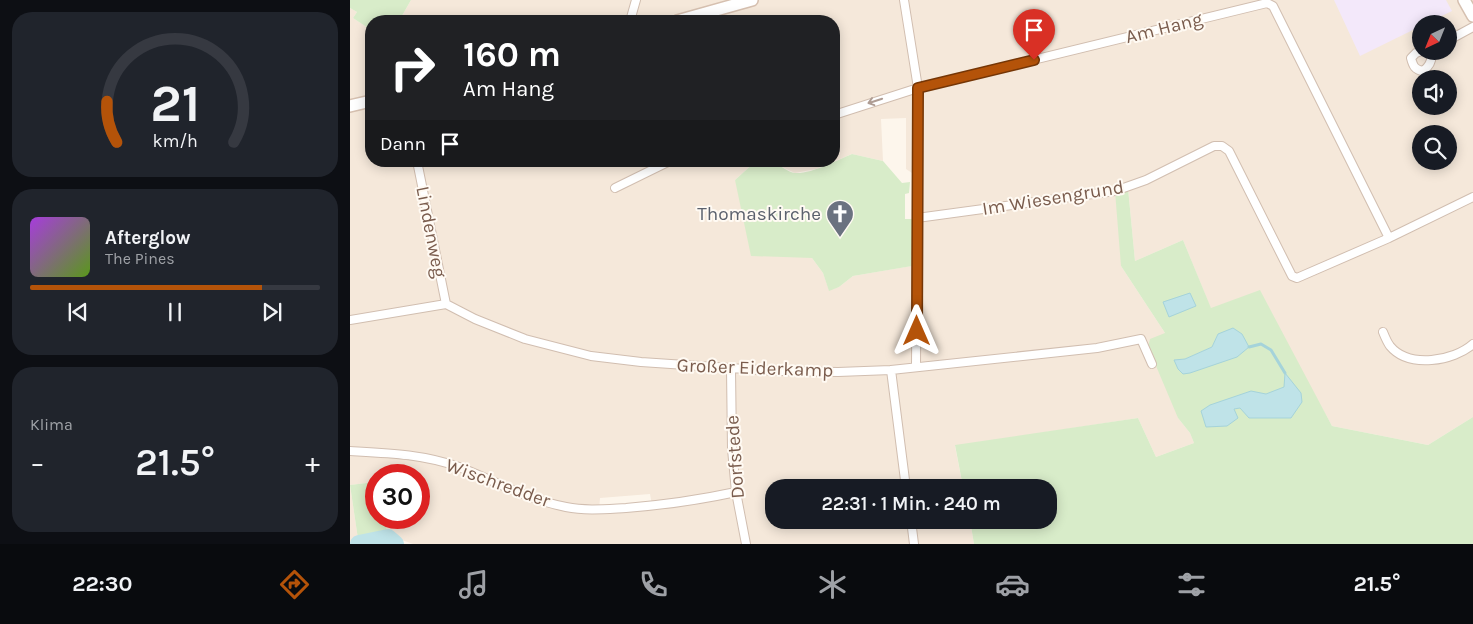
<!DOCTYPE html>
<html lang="de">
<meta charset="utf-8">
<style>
:root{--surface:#171b24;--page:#20242c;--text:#f1f3f6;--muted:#9ea1a6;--line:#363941;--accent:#b45309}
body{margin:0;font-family:Karla,sans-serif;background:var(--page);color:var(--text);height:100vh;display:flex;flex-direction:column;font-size:19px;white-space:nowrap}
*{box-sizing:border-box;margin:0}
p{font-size:16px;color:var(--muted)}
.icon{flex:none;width:28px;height:28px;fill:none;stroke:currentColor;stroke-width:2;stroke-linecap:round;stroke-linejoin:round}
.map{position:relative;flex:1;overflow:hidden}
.side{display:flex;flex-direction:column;gap:12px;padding:12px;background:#0d0f14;width:350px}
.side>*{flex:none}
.banner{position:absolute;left:15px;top:15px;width:475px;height:152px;border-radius:20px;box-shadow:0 2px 12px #0003;background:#202124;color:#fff;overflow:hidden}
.needle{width:32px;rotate:223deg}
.fabs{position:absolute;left:1062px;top:15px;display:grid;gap:10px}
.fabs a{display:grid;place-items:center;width:45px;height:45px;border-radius:50%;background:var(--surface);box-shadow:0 2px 12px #0003;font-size:25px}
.speed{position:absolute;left:15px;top:464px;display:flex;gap:10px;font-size:25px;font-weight:700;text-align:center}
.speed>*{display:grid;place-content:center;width:65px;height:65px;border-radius:50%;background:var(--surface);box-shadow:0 2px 12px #0003;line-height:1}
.speed .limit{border:8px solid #d22;background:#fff;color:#111}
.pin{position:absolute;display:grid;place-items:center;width:42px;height:42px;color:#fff;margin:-51px -21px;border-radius:50% 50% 50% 0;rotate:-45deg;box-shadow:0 0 5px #0007}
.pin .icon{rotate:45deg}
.me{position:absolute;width:55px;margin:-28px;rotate:0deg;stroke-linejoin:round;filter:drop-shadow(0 0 4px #0008)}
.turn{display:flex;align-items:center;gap:18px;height:105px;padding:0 15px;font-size:22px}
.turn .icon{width:65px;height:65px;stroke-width:2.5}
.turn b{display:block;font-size:35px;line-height:42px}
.then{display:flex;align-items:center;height:48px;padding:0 15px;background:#0003;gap:10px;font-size:19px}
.big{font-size:38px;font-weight:600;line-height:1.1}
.side .tile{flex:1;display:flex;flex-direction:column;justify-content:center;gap:8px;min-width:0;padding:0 18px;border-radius:20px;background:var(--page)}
.side .dial{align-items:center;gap:0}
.dial svg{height:130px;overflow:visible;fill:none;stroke:var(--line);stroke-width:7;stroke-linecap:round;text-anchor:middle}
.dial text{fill:var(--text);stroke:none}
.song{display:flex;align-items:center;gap:15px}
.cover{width:60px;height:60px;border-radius:8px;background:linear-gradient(135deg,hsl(280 70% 55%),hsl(90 70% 35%))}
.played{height:5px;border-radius:2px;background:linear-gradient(90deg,var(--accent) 80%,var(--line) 80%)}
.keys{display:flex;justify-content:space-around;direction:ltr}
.heat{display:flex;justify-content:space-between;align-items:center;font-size:28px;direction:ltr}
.trip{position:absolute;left:415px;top:479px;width:292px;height:50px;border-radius:20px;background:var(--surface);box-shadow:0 2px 12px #0003;font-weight:600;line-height:50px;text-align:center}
.tab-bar{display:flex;height:80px;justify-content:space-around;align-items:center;background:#090b0e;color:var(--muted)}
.tab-bar .icon{width:35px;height:35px}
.tab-bar .active{color:var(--accent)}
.tab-bar b{font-size:22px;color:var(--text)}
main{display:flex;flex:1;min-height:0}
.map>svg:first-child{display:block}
.residential{fill:#f5e8da;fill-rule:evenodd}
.education{fill:#f3e8fa}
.green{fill:#d8ecc9;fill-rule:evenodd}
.water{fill:#bfe3e8;stroke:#a5d3da}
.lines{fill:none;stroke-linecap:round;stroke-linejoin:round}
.stream{stroke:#a5d3da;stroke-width:3}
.river{stroke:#bfe3e8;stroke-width:18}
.street-casing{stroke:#d1beb0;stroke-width:10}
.secondary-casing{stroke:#d6c0b0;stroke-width:14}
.street{stroke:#fff;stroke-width:8}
.secondary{stroke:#fff;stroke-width:11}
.oneway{stroke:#af9d94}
.route-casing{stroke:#753606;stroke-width:12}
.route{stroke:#b45309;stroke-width:9}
.labels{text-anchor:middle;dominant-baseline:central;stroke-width:4;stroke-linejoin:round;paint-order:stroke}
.street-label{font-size:19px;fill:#7a5c4d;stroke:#fffaf3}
.worship-label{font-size:19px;fill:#5b616d;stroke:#fffaf3;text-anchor:end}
</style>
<main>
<section class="side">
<div class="tile dial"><svg viewBox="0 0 100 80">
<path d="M14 69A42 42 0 1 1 86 69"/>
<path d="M14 69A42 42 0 0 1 8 44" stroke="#b45309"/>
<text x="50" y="56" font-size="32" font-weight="700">21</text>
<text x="50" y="72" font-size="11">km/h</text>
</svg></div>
<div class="tile">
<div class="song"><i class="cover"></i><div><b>Afterglow</b><p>The Pines</p></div></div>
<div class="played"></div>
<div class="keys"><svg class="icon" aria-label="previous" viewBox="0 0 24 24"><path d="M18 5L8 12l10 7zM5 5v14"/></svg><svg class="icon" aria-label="pause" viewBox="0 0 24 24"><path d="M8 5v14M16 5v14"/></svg><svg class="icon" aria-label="next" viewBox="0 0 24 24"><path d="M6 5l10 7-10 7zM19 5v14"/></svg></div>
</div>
<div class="tile"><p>Klima</p>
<div class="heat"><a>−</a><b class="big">21.5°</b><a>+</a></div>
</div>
</section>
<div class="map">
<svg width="1123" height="544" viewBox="0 0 1123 544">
<rect width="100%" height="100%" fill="#fdf6ec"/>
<path class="residential" d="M 61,0 L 1123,0 L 1123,417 L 1078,445 L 982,426 L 946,361 L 861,309 L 833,240 L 785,261 L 778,188 L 771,266 L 815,333 L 828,418 L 840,433 L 844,443 L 806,457 L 788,418 L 605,446 L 613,487 L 424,488 L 424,520 L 620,520 L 624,544 L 63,544 L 38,535 L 34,518 L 69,518 L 69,475 L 26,475 L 26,487 L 25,482 L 0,485 L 8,539 L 0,541 L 0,8 L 7,12 L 3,18 L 21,30 L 21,161 L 406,161 L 385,180 L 462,258 L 473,273 L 479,290 L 489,287 L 503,276 L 561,266 L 562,173 L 556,169 L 556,118 L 531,119 L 533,161 L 502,154 L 466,169 L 445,173 L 432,167 L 424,161 L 484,161 L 484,21 L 49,21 ZM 1071,24 L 1099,24 L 1099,51 L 1071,51 ZM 1071,79 L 1099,79 L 1099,106 L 1071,106 ZM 1071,134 L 1099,134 L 1099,161 L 1071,161 ZM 300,494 L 302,505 L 249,510 L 250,498 Z"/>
<path class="education" d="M 984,0 L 1096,0 L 1102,11 L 1075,24 L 1071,24 L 1071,26 L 1010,56 Z"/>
<path class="green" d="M 0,0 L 61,0 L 49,21 L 21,21 L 21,30 L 3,18 L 7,12 L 0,8 Z
M 502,154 L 533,161 L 552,183 L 560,182 L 559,193 L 555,194 L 555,219 L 563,219 L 562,266 L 503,276 L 489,287 L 479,291 L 473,273 L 462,258 L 401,256 L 385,180 L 406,161 L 424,161 C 430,166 438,172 445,173 C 462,174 487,160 502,154 Z
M 778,188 L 785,261 L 833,240 L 861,308 L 910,290 L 982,426 L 1078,445 L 1123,417 L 1123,544 L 624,544 L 620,520 L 699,520 L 699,488 L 613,487 L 605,445 L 788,418 L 806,457 L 844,443 L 840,433 L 828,418 L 798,347 L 800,339 L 815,333 L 771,266 L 765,191 ZM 868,334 L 887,357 L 824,361 L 835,359 L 862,347 Z
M 25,482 L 26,518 L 34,518 L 38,535 L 8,539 L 0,485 Z"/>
<path class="water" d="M 840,293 L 846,306 L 819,317 L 813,302 Z
M 883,328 L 892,334 L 899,347 L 887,357 L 840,373 L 833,374 L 828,369 L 824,360 L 835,359 L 862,347 L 868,334 Z
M 935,373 L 951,393 L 952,402 L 941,418 L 899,418 L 890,408 L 884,409 L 888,418 L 877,426 L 856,427 L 851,411 L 860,405 L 901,391 L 916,394 L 934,387 Z"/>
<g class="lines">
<path class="stream" d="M 899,347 L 911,344 L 921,350 L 935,373"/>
<path class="river" d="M 9,544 L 38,538 L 45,544"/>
<defs>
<path id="street" d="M 554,0 L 568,88 L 566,366
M 280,21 L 286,0
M 1099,40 L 1123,27
M 1071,51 L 1066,53 L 1061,58 C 1063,66 1065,70 1073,71 C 1080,66 1083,60 1081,51
M 484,115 L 568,88 L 917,3 L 923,6 L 1039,238
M 67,161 L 96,304
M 265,188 L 320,161
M 567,218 L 765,191 L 796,180 L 864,146 L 872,146 L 879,151 L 942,276 L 947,278 L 1039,238 L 1123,197
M 0,320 L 96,304 L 125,319 L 175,339 L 241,356 L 291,362 L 427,371 L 488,372 L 541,370 L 747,348 L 791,339 L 802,364
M 1033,332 C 1035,337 1037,342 1040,346 C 1059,369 1104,361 1123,344
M 381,369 L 382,449 L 386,492 L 396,544
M 541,370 L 556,488
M 0,451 C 37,453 73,454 109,467 C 145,481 176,499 216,507 C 236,511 256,509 276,508 C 314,505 349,500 386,492
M 561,520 L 564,544"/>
<path id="secondary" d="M 1114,0 L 1123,16
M 327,21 L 402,0
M 0,106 L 21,101"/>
</defs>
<use href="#street" class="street-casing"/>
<use href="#secondary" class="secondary-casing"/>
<use href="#street" class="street"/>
<use href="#secondary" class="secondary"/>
</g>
<defs><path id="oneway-shaft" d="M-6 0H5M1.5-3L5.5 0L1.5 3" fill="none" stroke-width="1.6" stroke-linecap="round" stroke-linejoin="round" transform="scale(1.25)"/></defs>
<use class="oneway" href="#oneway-shaft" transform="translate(525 101) rotate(162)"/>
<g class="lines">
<defs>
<path id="route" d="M 567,331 L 568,88 L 684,60"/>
</defs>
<use href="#route" class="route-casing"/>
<use href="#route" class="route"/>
</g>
<defs>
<symbol id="church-pin" viewBox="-11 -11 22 30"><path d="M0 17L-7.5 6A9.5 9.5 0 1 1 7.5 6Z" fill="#6b7280" stroke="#fffaf3"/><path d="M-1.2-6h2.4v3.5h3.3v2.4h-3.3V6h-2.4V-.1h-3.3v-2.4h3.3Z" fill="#fff"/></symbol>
</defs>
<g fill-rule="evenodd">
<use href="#church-pin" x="474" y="198" width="32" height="43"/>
</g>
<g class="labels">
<g class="street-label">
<text transform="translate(814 28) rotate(-14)">Am Hang</text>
<text transform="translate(703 198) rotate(-9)">Im Wiesengrund</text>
<text transform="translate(81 232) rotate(79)">Lindenweg</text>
<text transform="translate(405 368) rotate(2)">Großer Eiderkamp</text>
<text transform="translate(385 457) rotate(-94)">Dorfstede</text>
<text transform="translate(148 483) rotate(20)">Wischredder</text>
</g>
<g class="worship-label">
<text x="471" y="214">Thomaskirche</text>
</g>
</g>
</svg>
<div class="fabs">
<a><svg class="needle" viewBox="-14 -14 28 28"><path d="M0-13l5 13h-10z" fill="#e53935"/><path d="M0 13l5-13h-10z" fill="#9ea1a6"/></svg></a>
<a><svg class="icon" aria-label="sound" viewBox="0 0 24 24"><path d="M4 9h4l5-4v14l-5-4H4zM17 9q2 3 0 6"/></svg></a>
<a><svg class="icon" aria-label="search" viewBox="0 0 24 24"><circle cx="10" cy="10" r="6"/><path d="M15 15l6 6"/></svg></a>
</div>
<div class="speed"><div class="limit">30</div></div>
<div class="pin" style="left:684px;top:60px;background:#d93025"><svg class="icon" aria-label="arrive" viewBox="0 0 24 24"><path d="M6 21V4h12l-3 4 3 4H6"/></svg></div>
<svg class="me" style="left:567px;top:331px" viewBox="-20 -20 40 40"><path d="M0-17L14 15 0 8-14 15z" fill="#b45309" stroke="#fff" stroke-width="4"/></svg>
<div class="trip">22:31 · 1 Min. · 240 m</div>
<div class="banner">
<div class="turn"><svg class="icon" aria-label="right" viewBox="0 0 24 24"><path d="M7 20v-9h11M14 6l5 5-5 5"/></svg><div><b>160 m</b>Am Hang</div></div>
<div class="then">Dann<svg class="icon" aria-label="arrive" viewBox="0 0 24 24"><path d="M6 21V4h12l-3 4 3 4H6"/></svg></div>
</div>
</div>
</main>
<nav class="tab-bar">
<b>22:30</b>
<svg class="icon active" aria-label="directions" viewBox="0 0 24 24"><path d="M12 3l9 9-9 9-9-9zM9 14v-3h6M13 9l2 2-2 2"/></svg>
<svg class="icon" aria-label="music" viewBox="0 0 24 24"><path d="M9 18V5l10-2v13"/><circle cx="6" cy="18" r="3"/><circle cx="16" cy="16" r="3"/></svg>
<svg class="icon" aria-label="phone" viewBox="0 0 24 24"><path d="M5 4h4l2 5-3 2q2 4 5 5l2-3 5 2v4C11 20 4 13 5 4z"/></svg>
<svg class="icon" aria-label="climate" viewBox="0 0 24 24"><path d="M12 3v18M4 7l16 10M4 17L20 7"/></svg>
<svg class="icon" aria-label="car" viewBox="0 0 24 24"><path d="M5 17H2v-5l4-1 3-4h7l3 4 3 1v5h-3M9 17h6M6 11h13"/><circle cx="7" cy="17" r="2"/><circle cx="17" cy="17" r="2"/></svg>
<svg class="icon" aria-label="filters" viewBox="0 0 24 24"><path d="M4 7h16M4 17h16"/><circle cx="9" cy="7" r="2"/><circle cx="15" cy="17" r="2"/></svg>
<b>21.5°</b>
</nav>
